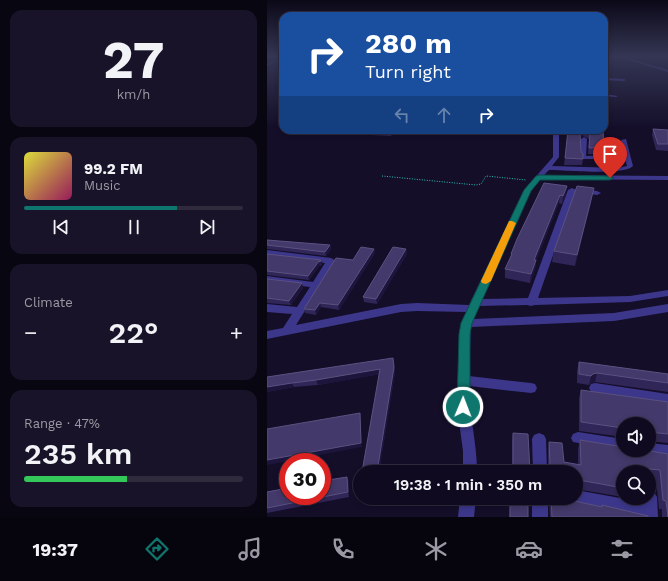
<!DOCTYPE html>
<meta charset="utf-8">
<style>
:root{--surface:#0f0a1f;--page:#181328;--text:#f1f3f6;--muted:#9b9aa4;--line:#2f2b3d;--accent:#0f766e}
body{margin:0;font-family:"Work Sans",sans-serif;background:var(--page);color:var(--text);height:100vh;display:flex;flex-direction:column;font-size:15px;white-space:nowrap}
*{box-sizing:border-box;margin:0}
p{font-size:13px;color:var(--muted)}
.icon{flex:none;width:22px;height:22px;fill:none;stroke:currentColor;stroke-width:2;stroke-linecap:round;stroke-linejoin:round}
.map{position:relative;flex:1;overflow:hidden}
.panel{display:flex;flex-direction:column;gap:10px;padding:10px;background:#080611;width:267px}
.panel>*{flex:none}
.hud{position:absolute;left:12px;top:12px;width:329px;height:122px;border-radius:12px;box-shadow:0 2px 6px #0003,0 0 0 1px var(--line);background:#1a4fa0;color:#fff;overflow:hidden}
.buttons{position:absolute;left:349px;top:417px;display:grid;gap:8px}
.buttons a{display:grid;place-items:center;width:40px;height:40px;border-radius:50%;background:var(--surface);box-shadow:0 2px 6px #0003,0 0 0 1px var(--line);font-size:20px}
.speed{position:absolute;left:12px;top:453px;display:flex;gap:8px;font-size:20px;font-weight:700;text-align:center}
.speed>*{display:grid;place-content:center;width:52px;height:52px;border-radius:50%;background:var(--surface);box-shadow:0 2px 6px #0003,0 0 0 1px var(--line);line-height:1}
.speed .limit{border:6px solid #d22;background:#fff;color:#111}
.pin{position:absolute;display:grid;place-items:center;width:34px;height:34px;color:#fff;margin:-41px -17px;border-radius:50% 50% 50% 0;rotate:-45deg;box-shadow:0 0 4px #0007}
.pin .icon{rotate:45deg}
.me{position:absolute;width:44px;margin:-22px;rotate:1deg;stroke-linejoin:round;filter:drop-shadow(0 0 3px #0008)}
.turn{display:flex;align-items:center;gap:14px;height:84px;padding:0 20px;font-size:18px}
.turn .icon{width:52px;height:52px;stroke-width:2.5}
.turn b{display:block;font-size:28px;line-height:34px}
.lanes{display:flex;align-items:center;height:38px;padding:0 20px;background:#0003;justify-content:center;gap:20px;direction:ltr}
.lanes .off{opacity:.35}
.big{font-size:30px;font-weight:600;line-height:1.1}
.panel .tile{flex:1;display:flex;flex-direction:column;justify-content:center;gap:6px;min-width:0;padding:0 14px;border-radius:12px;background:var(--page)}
.panel .dial{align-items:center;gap:0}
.dial b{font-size:52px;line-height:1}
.song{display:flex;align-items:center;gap:12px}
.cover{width:48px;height:48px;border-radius:6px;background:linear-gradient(135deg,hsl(60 70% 55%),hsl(330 70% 35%))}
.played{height:4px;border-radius:2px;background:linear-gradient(90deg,var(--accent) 70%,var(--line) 70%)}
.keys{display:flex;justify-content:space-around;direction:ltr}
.heat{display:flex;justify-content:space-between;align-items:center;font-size:22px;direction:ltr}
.charge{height:6px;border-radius:3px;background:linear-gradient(90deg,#34c759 47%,var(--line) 0)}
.trip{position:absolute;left:86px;top:465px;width:230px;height:40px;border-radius:20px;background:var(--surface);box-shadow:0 2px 6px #0003,0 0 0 1px var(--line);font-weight:600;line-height:40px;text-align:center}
.tab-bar{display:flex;height:64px;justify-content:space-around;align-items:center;background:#06040c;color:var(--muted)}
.tab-bar .icon{width:28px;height:28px}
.tab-bar .selected{color:var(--accent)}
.tab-bar b{font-size:18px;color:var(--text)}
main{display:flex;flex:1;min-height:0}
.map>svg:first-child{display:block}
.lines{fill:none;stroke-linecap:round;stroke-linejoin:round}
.path{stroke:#28c2bb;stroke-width:1;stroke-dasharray:1 1.5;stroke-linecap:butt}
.minor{fill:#3c378b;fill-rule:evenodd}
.wall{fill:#312658}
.shaded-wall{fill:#1e153d}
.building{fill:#43396a;stroke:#5b5281}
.route{fill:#0f766e;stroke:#0a4d48}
.slow{fill:#f59e0b}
</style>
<main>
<section class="panel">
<div class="tile dial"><b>27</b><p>km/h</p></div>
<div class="tile">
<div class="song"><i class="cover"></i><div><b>99.2 FM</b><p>Music</p></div></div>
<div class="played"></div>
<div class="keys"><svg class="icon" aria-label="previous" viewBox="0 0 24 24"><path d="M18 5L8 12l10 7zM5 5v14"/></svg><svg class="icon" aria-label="pause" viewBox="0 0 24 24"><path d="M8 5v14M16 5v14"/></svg><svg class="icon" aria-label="next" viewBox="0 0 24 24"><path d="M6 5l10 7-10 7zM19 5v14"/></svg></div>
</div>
<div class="tile"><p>Climate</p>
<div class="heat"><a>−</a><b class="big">22°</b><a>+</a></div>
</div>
<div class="tile"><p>Range · 47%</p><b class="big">235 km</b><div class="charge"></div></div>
</section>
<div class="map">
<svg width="401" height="517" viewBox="0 0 401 517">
<rect width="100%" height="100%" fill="#140e29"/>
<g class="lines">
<path class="path" d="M 0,65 L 16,57
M 115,176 L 209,185 L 214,184 L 219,176 L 259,180"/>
<path class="minor" d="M 348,56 L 354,56 L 401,70 L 401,72 Z
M 337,78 L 357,79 L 359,80 L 357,81 L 337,80 Z
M 337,94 L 351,96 L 349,97 L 337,96 Z
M 286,130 L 292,130 L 292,157 L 285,166 L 351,168 L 360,166 L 358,159 L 314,159 L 314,139 L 317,137 L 320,139 L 319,156 L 357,155 L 354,140 L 359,139 L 366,166 C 358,176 297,170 282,170 L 277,175 L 401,176 L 401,180 L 274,179 L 264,191 L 215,299 L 261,298 L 301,190 L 305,188 L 309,190 L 271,298 L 363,296 L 401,290 L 401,296 L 363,302 L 268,305 L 264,306 L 260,305 L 212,306 L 206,319 L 347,313 L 401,304 L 401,312 L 347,321 L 204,327 L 202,376 L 264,383 L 268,384 L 270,388 L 268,392 L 264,393 L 202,386 C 202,415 210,443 210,472 L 196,472 L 196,451 L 190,407 L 192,334 L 194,323 L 199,312 L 150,311 L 134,312 L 0,339 L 0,331 L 16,328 L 25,314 L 0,312 L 0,304 L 30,307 L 43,287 L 0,282 L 0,276 L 46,282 L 58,263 L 0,256 L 0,250 L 64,258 L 69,261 L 29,325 L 134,304 L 150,303 L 202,305 L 257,190 L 286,157 Z
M 311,189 L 330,191 L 334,193 L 330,195 L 314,193 L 311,193 Z
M 328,383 L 401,394 L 401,404 L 328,393 L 324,392 L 322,388 L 324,384 Z
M 311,432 L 356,439 L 356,450 L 360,450 L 356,451 L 306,442 L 304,438 L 306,434 Z
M 272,433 L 277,435 L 279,439 L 280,472 L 266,472 L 265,439 L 267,435 Z
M 382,443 L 401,445 L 401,457 L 377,454 L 376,450 L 382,450 Z
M 382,489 L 387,492 L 390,497 L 391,517 L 374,517 L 309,506 L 304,503 L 301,498 L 309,498 L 309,490 L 375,502 L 375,498 L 382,498 Z
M 193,498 L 209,498 L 207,517 L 191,517 Z
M 265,498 L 281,498 L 281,517 L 265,517 Z"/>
</g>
<path class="wall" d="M 386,129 L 401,130 L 401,151 L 389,150 L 385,135 Z
M 45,130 L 129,130 L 124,136 L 45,132 Z
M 301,130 L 336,130 L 337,147 L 336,154 L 321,154 L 322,139 L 316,136 L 313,138 L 314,152 L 316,159 L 315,165 L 297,165 Z
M 277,183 L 299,194 L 295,204 L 292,203 L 269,261 L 268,269 L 263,283 L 238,278 L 238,269 L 243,259 L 244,254 Z
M 325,198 L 308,266 L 285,262 L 287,251 Z
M 0,240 L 63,245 L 64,249 L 59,256 L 0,249 Z
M 107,249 L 108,253 L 72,310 L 54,307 L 49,315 L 38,313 L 37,309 L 86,260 Z
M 139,249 L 140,254 L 110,304 L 97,302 L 96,297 Z
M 0,254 L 54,260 L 55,264 L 54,266 L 53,265 L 42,280 L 0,275 Z
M 0,279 L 35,283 L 36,288 L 24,305 L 0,303 Z
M 126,358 L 128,372 L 112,472 L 95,472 L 113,374 L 51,385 L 27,387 L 0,392 L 0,377 Z
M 312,362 L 401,374 L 401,392 L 328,382 L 324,383 L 322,385 L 310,383 L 310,371 Z
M 314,390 L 401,402 L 401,443 L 382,441 L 382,424 L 356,424 L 356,437 L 312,431 L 312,398 Z
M 246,433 L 263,472 L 245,472 L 245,442 Z
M 313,440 L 401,454 L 401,517 L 395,517 L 395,509 L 392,509 L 389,479 L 382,478 L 382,472 L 356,472 L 356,497 L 309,489 L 309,472 L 280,472 L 281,466 L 281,451 L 282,442 L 297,462 L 311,465 L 311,449 Z
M 82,481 L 82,497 L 0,513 L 0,492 Z
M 245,498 L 263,498 L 262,505 L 261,505 L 261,517 L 242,517 L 243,500 L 245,500 Z
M 282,498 L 303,498 L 303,500 L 335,507 L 335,505 L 381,517 L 283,517 Z
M 361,498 L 373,498 L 372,500 Z"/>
<path class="shaded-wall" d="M 126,130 L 129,130 L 124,136 L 124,133 Z
M 317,130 L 316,136 L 312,139 L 313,133 Z
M 300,186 L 299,194 L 295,204 L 296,196 Z
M 327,188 L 325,198 L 308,266 L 310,255 Z
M 293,195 L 292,203 L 269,261 L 268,269 L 263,283 L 264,274 L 267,260 Z
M 63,245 L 64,249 L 59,256 L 58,252 Z
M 107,249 L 108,253 L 72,310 L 71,305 Z
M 139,249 L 140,254 L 110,304 L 109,299 Z
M 54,260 L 55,264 L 54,266 L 53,262 Z
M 52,261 L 53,265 L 42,280 L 41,276 Z
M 35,283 L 36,288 L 24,305 L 22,301 Z
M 53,303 L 54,307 L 49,315 L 48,310 Z
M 127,367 L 128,372 L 112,472 L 110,472 Z
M 113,369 L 114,374 L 51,385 L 49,380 Z
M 330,373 L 328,382 L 324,383 L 322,385 L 324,376 L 326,374 Z
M 25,383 L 27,387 L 0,392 L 0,387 Z
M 93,413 L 94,418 L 95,447 L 0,465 L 0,460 Z
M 80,477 L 82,481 L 82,497 L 81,492 Z"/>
<path class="building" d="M 386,129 L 401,130 L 401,144 L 391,144 Z
M 70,130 L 126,130 L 124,133 Z
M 301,130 L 317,130 L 313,133 L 314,152 L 316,154 L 316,159 L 298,158 Z
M 318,130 L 336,130 L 337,147 L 322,148 L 323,133 Z
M 277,183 L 300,186 L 296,196 L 293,195 L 267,260 L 269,260 L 264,274 L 238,269 L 245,254 L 244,254 L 250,239 Z
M 310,186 L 327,188 L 310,255 L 287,251 Z
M 0,240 L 63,245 L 58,252 L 0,245 Z
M 94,247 L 107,249 L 71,305 L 53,303 L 48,310 L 37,309 L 69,258 L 86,260 Z
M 126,247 L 139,249 L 109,299 L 96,297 Z
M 0,254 L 54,260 L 53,262 L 52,261 L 41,276 L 0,271 Z
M 0,279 L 35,283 L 22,301 L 0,298 Z
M 126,358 L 127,367 L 110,472 L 95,472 L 113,369 L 49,380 L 25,383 L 0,387 L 0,377 Z
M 312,362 L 401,374 L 401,383 L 330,373 L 326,374 L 324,376 L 312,374 Z
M 314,390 L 401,402 L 401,434 L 382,432 L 382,424 L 356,424 L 356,428 L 314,422 Z
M 93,413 L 94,443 L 0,460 L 0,429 Z
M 246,433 L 261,434 L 263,472 L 246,472 Z
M 313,440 L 356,447 L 356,450 L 377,450 L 401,454 L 401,517 L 399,501 L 396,500 L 393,470 L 374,468 L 374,472 L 356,472 L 356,488 L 312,480 L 310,483 L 309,483 L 309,472 L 282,472 L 282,465 L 283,463 L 282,442 L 295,443 L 297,462 L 314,465 Z
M 80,477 L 81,492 L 0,508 L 0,492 L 21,488 L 21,496 L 55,496 L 55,481 Z
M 246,498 L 261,498 L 261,517 L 243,517 L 243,500 L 246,500 Z
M 284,498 L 303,498 L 303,500 L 335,507 L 335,505 L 381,516 L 381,517 L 285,517 Z"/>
<linearGradient id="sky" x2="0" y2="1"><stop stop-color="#0b0817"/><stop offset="0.44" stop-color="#343654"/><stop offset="1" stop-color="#343654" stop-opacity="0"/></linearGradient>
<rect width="401" height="128" fill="url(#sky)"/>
<path class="route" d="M 272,175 L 343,176 L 347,178 L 343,180 L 273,180 L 264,191 L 205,323 L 203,334 L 203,407 L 201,411 L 196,412 L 192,411 L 190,407 L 192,334 L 194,323 L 257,190 L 269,176 Z"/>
<path class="slow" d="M 242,221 L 245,221 L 249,223 L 224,281 L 219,284 L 215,283 L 214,281 Z"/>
</svg>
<div class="buttons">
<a><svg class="icon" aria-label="sound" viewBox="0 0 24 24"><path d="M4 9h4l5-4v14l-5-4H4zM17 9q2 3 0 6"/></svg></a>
<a><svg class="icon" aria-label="search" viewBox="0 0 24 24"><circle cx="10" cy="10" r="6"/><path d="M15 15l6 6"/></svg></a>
</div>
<div class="speed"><div class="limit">30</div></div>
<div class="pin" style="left:343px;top:178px;background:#d93025"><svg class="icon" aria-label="arrive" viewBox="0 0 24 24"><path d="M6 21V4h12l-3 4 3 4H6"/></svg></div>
<svg class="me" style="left:196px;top:407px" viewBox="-20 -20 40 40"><circle r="17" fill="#0f766e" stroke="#fff" stroke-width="3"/><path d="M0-11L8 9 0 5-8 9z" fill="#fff"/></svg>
<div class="trip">19:38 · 1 min · 350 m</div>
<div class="hud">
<div class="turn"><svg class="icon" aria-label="right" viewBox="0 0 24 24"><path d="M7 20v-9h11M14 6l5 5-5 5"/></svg><div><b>280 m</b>Turn right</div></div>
<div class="lanes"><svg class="icon off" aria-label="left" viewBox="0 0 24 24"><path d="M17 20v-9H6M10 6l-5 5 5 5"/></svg><svg class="icon off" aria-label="ahead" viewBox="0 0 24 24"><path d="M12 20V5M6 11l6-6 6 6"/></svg><svg class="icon" aria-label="right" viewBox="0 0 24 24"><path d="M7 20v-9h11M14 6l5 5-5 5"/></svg></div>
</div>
</div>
</main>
<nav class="tab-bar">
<b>19:37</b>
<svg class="icon selected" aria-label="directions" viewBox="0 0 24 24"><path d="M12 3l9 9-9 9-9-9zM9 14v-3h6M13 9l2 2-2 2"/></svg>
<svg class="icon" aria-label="music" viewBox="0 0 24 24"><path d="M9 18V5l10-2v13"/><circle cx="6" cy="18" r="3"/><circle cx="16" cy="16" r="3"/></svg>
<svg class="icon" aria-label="phone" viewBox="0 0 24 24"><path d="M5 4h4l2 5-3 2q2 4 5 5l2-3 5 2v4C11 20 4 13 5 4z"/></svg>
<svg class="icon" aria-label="climate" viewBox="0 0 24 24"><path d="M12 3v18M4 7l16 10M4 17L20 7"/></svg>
<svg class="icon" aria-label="car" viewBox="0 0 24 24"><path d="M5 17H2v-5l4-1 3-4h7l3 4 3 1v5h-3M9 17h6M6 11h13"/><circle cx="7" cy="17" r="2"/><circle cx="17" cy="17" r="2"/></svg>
<svg class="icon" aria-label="filters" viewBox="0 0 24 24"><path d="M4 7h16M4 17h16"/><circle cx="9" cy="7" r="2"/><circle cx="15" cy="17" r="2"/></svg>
</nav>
